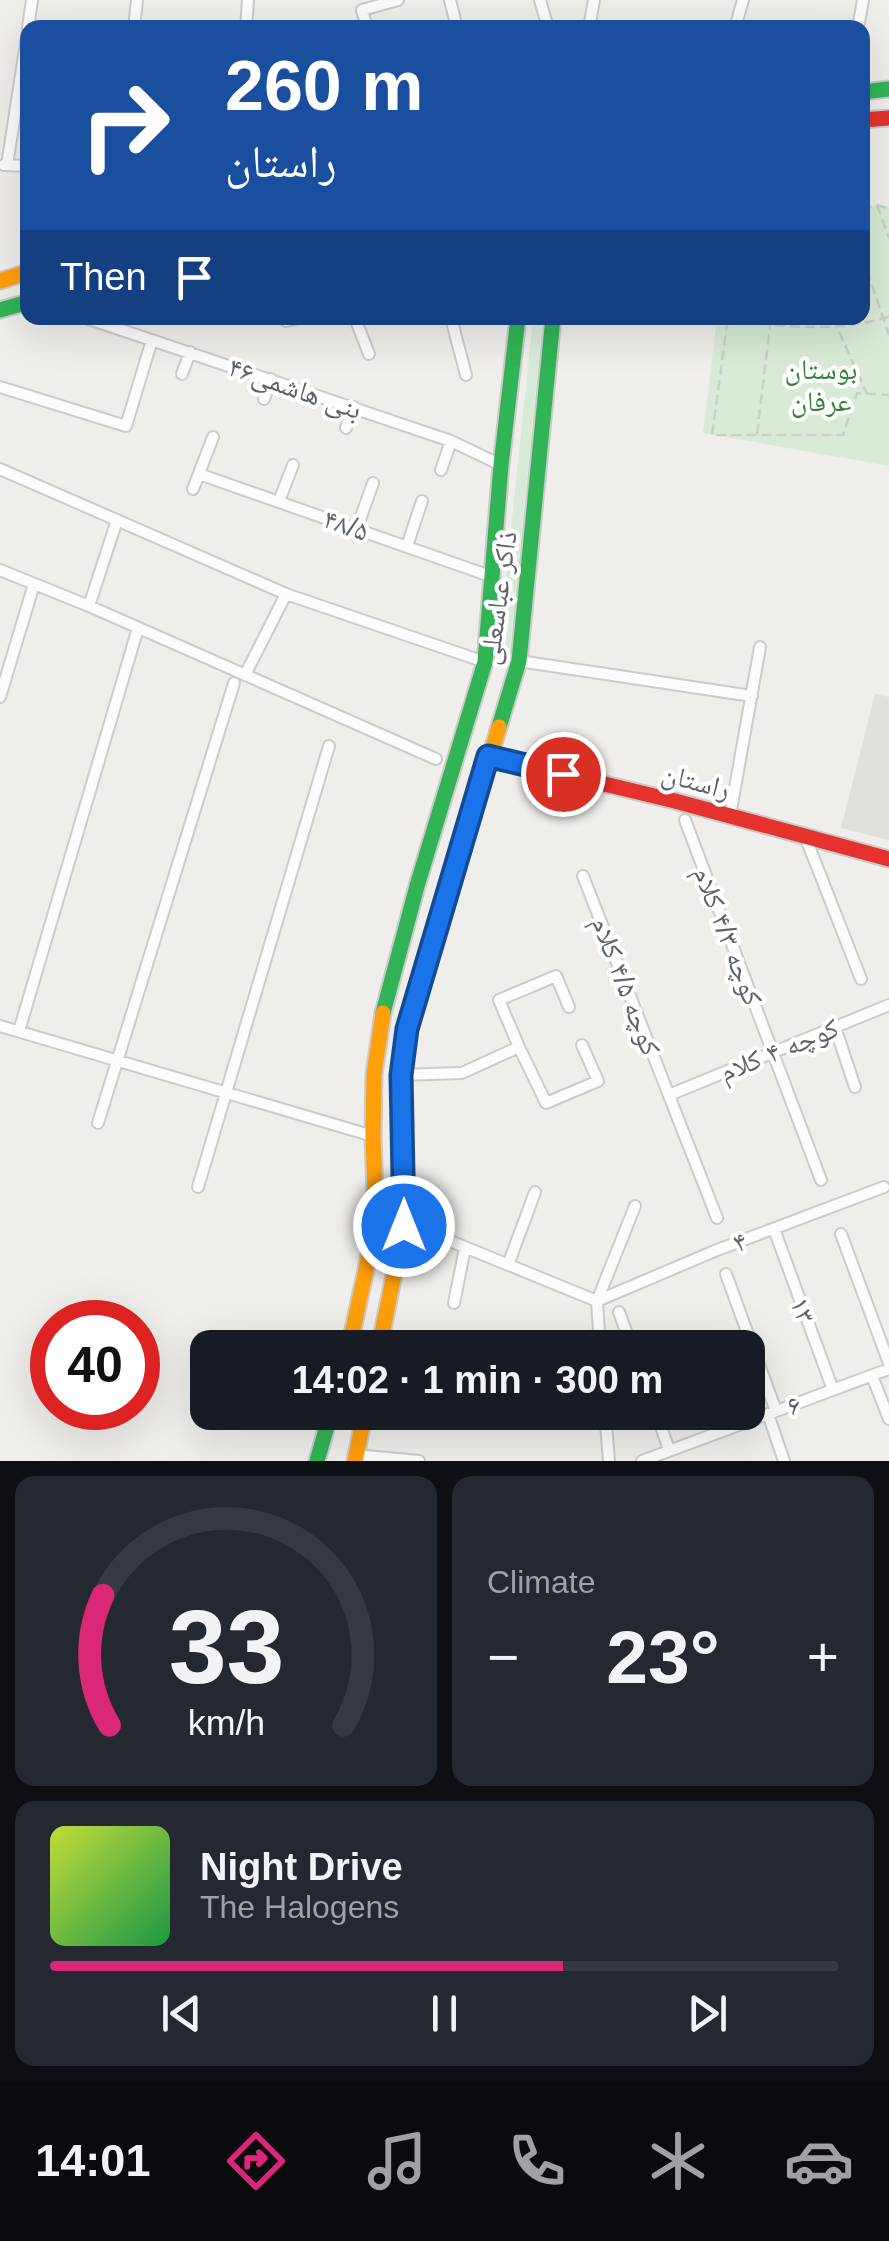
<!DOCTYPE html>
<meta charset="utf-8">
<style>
:root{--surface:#171b24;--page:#242831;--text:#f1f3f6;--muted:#9ea1a6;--line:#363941;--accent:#db2777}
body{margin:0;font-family:Helvetica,"Noto Naskh Arabic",sans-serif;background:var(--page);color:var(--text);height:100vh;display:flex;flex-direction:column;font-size:38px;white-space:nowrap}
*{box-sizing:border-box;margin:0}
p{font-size:32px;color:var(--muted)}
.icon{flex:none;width:55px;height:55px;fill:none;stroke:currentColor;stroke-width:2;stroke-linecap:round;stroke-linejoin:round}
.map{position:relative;height:1461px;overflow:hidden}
.sheet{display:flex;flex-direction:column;gap:15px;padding:15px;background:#0d0f14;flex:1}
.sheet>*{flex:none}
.banner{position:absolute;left:20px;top:20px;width:850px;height:305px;border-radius:20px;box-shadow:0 10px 40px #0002;background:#1a4fa0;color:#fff;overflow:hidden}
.speed{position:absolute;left:30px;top:1300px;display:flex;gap:20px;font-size:50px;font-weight:700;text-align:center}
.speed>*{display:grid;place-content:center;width:130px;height:130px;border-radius:50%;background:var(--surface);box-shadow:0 10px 40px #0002;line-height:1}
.speed .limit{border:15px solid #d22;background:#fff;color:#111}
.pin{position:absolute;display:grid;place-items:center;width:85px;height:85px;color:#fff;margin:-42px;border:5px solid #fff;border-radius:50%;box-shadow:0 2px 10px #0007}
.me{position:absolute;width:110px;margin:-55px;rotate:0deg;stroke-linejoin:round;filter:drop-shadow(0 0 8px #0008)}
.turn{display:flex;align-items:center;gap:35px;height:210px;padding:0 40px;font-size:45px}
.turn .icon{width:130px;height:130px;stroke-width:2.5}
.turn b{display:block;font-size:70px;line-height:85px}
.then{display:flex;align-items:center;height:95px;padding:0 40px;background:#0003;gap:20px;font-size:38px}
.big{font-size:75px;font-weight:700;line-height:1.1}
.sheet .widget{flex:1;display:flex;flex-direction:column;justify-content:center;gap:15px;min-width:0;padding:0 35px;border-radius:20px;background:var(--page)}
.sheet .dial{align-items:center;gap:0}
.dial svg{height:260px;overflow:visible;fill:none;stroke:var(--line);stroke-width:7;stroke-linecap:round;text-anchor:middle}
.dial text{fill:var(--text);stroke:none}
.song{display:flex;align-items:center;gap:30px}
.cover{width:120px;height:120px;border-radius:15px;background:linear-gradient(135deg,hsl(70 70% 55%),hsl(140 70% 35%))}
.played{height:10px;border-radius:5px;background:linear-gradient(90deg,var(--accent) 65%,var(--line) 65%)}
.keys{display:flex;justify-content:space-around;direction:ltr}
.heat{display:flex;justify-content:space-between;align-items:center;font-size:55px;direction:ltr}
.sheet .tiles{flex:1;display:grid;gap:15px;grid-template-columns:1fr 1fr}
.widget:last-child{grid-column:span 2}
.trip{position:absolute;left:190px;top:1330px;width:575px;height:100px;border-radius:20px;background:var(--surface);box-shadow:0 10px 40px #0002;font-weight:700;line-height:100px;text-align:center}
.tab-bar{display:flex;height:160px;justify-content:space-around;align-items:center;background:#090b0e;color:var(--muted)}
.tab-bar .icon{width:70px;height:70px}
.tab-bar .selected{color:var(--accent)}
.tab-bar b{font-size:45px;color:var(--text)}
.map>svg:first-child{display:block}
.education{fill:#e2e0da}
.green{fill:#d8ebd6}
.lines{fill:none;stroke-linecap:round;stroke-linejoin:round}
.street-casing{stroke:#cbcccc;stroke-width:14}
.fast-casing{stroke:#cacacb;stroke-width:19}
.slow-casing{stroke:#cacacb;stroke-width:19}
.jam-casing{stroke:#cacacb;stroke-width:19}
.path{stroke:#cacfcc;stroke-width:2.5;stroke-dasharray:10 5;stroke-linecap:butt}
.street{stroke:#fdfcfc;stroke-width:10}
.fast{stroke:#30b455;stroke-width:15}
.slow{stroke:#ff9f0a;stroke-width:15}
.jam{stroke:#e5322d;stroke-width:15}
.route-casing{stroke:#114b97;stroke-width:25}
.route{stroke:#1a73e8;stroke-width:18}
.labels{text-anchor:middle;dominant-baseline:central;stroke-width:8;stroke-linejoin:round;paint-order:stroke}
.park-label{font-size:28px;fill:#348238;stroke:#fff}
.street-label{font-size:28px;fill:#5f6368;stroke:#fff}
</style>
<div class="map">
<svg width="889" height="1461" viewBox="0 0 889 1461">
<rect width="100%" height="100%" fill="#efeeea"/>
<path class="education" d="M 875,694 L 889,697 L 889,840 L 841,828 Z"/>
<path class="green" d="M 877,205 L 889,206 L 889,466 L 703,433 L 717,318 L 862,318 L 863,209 Z
M 533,318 L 543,318 L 510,650 L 506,657 L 501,654 L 500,635 Z"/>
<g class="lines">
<defs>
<path id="street" d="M 450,0 L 457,28
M 540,0 L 548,28
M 28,28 L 32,0
M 134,28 L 137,0
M 246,28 L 248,0
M 367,28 L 362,10 L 398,0
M 589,28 L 594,0
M 735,28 L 743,0
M 858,28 L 863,0
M 4,165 L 28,166
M 7,165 L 28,30
M 86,318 L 451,441 L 501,465
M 285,318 L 286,321 L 299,318
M 355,318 L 369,354
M 451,318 L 466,375
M 182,374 L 190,352
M 0,387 L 126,426 L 152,340
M 264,399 L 271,379
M 346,428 L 354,407
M 0,469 L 286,594 L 485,662
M 441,470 L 451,441
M 199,474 L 493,577
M 193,489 L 213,437
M 279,501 L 293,465
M 357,528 L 373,483
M 407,546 L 422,501
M 0,570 L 89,606 L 436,759
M 89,606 L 117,520
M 519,661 L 752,696
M 245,675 L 286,594
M 0,697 L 34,584
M 730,816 L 760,647
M 685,820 L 821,1180
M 805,836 L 861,979
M 583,876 L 717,1218
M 0,1026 L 373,1136
M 835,1027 L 855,1087
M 19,1031 L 138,628
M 519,1047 L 499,1000 L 556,976 L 569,1007
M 401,1075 L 462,1073 L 519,1047 L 546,1103 L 598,1081 L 582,1045
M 669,1095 L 889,1005
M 98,1123 L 234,683
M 198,1187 L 329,746
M 774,1229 L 833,1390
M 423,1230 L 597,1301
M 841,1234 L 889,1363
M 508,1265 L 535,1192
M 726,1274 L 776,1411
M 597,1301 L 717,1250 L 884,1187
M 454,1303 L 465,1248
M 619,1312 L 632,1348
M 600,1348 L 597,1301 L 635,1206
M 872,1376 L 889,1419
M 605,1412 L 609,1461
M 656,1412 L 669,1450
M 768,1414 L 784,1461
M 356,1455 L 419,1461
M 642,1461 L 889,1369"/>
<path id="fast" d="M 862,92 L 889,89
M 0,310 L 28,302
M 499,727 L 519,661 L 553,318
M 383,1013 L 417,886 L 485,662 L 501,465 L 518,318
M 317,1461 L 331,1412"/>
<path id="slow" d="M 0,281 L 28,272
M 349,1348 L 376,1223 L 373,1136 L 374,1074 L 383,1013
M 379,1348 L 404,1226 L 401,1075 L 407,1029 L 499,727
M 355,1461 L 365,1412"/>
<path id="jam" d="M 862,120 L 889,118
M 488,756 L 675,801 L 889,859"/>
</defs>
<use href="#street" class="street-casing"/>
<use href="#fast" class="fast-casing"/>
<use href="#slow" class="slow-casing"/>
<use href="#jam" class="jam-casing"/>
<path class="path" d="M 877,205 L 889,238
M 862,209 L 877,205 L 889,209
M 862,256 L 889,335
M 889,317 C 838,332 779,328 728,318 L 712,435 L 843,435 L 857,393 L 889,395
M 833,318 L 867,394
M 757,434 L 771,318"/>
<use href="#street" class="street"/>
<use href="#fast" class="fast"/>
<use href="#slow" class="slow"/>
<use href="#jam" class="jam"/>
</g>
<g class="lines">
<defs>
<path id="route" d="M 404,1226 L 401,1075 L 407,1029 L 488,756 L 563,774"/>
</defs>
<use href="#route" class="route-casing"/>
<use href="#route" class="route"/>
</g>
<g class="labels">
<g class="park-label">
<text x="821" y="369">بوستان<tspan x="821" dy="32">عرفان</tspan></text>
</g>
<g class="street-label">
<text transform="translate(295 388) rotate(19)">بنی هاشمی۴۶</text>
<text transform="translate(346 525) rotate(19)">۴۸/۵</text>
<text transform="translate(498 598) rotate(-82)">ذاکر عباسعلی</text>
<text transform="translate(696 781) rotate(15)">راستان</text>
<text transform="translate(728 936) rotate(69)">کوچه ۴/۳ کلام</text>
<text transform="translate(626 986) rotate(69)">کوچه ۴/۵ کلام</text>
<text transform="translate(779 1050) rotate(-22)">کوچه ۴ کلام</text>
<text transform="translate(740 1242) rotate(-21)">۴</text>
<text transform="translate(803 1310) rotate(70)">۱۳</text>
<text transform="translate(794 1405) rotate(-20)">۶</text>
</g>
</g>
</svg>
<div class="speed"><div class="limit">40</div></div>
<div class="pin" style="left:563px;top:774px;background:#d93025"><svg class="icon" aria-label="arrive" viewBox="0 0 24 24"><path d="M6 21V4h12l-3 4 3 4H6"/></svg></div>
<svg class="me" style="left:404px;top:1226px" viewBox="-20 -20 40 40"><circle r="17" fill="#1a73e8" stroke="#fff" stroke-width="3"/><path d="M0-11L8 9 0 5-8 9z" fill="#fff"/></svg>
<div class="trip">14:02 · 1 min · 300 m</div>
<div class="banner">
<div class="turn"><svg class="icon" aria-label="right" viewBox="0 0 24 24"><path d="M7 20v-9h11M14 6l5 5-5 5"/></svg><div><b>260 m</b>راستان</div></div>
<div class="then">Then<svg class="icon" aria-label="arrive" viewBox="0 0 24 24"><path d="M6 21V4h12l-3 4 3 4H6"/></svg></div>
</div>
</div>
<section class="sheet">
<div class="tiles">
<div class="widget dial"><svg viewBox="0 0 100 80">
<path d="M14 69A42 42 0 1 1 86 69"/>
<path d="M14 69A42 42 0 0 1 12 29" stroke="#db2777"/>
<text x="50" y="56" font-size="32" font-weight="700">33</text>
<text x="50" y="72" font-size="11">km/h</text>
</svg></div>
<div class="widget"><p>Climate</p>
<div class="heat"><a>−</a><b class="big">23°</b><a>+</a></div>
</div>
<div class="widget">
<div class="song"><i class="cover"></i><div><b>Night Drive</b><p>The Halogens</p></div></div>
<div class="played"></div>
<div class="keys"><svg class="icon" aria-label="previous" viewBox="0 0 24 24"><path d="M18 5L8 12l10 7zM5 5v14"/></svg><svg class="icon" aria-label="pause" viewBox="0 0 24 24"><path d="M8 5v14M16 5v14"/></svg><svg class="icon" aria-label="next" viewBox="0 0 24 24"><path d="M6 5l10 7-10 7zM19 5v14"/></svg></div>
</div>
</div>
</section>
<nav class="tab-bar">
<b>14:01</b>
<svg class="icon selected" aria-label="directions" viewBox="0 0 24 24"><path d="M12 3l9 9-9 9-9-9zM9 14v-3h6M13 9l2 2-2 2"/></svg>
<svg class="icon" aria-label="music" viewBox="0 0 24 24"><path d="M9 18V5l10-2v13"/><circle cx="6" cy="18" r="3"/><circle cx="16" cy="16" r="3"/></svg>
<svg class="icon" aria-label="phone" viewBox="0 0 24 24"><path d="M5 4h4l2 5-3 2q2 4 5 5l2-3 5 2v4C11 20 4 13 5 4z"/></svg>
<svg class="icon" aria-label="climate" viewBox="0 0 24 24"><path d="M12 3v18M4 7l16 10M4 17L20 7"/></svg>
<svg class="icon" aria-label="car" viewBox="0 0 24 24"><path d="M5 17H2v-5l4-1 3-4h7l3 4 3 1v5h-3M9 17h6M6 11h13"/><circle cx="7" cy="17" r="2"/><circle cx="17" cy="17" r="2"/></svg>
</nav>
